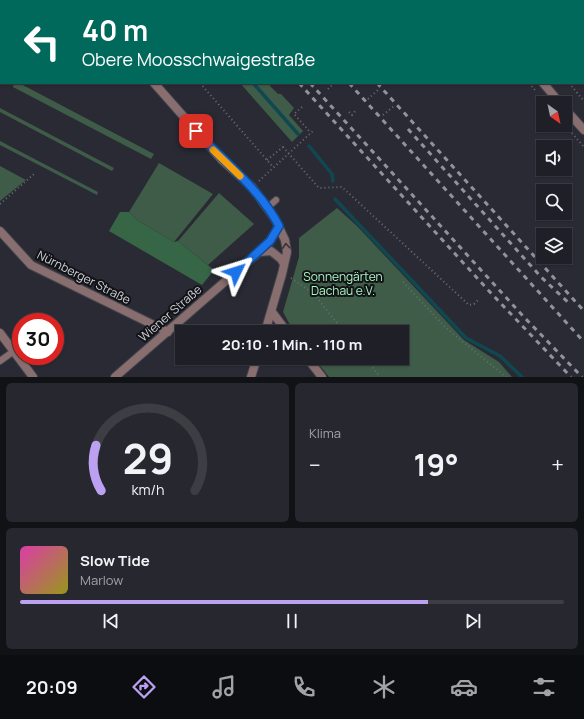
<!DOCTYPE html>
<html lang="de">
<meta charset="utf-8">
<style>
:root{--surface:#1f2027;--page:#27282f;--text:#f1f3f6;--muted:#a1a3a7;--line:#3c3e44;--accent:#bca0f2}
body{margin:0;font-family:Manrope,sans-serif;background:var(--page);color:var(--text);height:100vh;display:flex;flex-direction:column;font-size:15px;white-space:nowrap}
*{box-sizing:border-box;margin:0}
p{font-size:13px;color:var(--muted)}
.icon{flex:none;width:22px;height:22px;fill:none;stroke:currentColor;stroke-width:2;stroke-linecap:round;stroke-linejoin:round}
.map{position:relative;height:377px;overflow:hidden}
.details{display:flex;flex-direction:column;gap:6px;padding:6px;background:#111215;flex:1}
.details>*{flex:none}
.top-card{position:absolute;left:0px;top:0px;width:584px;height:84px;box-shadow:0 1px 3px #0004,0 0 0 1px var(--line);background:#00695c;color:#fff;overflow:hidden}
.needle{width:26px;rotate:147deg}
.buttons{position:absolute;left:536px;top:96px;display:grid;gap:8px}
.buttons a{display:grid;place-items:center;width:36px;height:36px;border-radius:0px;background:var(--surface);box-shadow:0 1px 3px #0004,0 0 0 1px var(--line);font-size:20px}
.speed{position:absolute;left:12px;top:313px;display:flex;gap:8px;font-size:20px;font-weight:700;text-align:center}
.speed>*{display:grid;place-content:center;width:52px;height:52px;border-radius:50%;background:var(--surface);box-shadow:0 1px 3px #0004,0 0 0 1px var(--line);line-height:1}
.speed .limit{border:6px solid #d22;background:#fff;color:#111}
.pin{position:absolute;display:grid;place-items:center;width:34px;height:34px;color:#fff;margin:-17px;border-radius:8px;box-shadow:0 2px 6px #0006}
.me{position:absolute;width:44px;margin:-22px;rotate:49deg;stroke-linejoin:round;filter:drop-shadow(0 0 3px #0008)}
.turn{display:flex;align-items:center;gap:14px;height:84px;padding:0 16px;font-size:18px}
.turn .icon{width:52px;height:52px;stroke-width:2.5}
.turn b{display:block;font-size:28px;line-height:34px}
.big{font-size:30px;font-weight:700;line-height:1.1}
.details .widget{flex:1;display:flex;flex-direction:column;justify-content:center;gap:6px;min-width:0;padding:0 14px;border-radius:6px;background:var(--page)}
.details .dial{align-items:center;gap:0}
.dial svg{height:104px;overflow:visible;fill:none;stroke:var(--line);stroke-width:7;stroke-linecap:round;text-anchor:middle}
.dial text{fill:var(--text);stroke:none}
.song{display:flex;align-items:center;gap:12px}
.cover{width:48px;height:48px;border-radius:6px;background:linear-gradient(135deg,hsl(320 70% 55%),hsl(60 70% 35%))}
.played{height:4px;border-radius:2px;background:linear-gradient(90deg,var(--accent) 75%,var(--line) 75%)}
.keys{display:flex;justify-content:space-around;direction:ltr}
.heat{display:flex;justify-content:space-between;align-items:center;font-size:22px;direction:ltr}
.details .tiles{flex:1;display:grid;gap:6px;grid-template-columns:1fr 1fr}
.widget:last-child{grid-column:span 2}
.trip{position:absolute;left:175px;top:325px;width:234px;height:40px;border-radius:0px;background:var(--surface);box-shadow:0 1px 3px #0004,0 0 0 1px var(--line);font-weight:700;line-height:40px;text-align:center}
.tab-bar{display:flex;height:64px;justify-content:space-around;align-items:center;background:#0c0d10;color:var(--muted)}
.tab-bar .icon{width:28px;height:28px}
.tab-bar .active{color:var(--accent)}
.tab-bar b{font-size:18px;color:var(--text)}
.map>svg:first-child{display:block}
.green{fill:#3e5c47}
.forest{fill:#376647}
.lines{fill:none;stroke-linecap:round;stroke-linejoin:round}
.stream{stroke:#104852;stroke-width:3.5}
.service-casing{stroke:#44454e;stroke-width:8}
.minor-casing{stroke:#44454e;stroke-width:10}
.tertiary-casing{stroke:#44454e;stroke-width:10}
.path{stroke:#6b6c75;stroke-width:2;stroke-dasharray:1 3;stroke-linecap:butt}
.service{stroke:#886e6f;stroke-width:6}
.minor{stroke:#886e6f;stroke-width:8}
.tertiary{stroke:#886e6f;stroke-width:8}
.rail{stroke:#91929b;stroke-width:3;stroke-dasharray:5 5;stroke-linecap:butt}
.oneway{stroke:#3b3336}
.route-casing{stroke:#114b97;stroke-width:10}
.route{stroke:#1a73e8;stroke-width:7}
.slow{stroke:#f59e0b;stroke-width:7}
.labels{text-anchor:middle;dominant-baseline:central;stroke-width:4;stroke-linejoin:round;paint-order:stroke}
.park-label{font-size:12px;fill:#abf5c2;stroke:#121317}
.street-label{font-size:12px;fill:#d0d1d8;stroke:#121317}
</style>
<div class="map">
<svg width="584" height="377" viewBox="0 0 584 377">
<rect width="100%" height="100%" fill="#292a34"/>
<path class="green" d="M 14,83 L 19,83 L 154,154 L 151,159 L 13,87 Z
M 240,83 L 271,83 L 270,86 L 278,94 L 281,94 L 294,108 L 289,115 L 303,131 L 292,142 Z
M 0,108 L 114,168 L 112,171 L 0,112 Z
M 0,141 L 98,192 L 97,195 L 0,145 Z
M 159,163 L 213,194 L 174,242 L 137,220 L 129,212 Z
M 0,166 L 26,180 L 0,201 Z
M 219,193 L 254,224 L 208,265 L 178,241 Z
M 337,208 L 357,226 L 464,340 L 499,362 L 512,377 L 329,377 L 314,358 L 402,358 L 402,332 L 294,332 L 283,312 L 299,257 L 299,238 Z"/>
<path class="forest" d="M 120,212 L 129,212 L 137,220 L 174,242 L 178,241 L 214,270 L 202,285 L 109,231 Z"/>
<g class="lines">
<path class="stream" d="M 181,0 L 182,1
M 253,83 L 298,134
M 309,146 L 332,174 L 333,181
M 335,199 L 466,338 L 500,356 L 522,377"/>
<defs>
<path id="service" d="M 416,0 L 417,1
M 439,1 L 440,0
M 267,208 L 276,200
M 0,361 L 14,351"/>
<path id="minor" d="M 86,0 L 87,1
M 573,1 L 575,0
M 154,83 L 222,160 L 252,187 L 275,219 L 285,240 L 287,252 L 282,274 L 265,332
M 0,231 L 31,265 L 168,332
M 259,252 L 271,251 L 281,259 L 284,264
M 272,312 L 287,332
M 0,333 L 33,377
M 307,358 L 322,377
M 115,377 L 259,252 L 270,241 L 279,226
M 251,377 L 257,358"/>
<path id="tertiary" d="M 494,0 L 495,1
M 543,83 L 560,103
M 565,109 L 584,130"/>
</defs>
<use href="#service" class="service-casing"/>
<use href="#minor" class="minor-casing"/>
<use href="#tertiary" class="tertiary-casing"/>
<path class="path" d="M 400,0 L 401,1
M 480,0 L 480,1
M 507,0 L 508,1
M 329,1 L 330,0
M 461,1 L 462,0
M 559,1 L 561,0
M 200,83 L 273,167
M 529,83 L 535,90
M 569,83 L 584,101
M 328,89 L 333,84
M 368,99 L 379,89
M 302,107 L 294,114 L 311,133
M 349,112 L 352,115 L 356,110
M 383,115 L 394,106
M 572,133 L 584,147
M 283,147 L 319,188 L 342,187 L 469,305 L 474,304 L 478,300
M 267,160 L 283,147 L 280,145
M 259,181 L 313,131
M 0,204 L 34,174
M 291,278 L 314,294 L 344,332
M 403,282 L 446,328 L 506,377
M 365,358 L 380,377"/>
<use href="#service" class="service"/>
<use href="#minor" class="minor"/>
<use href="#tertiary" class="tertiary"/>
<path class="rail" d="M 224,0 L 225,1
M 235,0 L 236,1
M 273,0 L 274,1
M 301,0 L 302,1
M 299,83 L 489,291 L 571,377
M 310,83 L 523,316 L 582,377
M 349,83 L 584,342
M 377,83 L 584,311
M 408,129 L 541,277 L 571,305"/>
</g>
<defs><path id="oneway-chevron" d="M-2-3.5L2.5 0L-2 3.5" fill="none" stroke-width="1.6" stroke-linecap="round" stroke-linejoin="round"/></defs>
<use class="oneway" href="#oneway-chevron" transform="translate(286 246) rotate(-95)"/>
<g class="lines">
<defs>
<path id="route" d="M 196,131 C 224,162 260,189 279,226 L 270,241 L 236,272"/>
</defs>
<use href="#route" class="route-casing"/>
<use href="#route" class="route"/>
<path class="slow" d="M 213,150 L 240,176"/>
</g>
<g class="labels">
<g class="park-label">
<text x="343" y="276">Sonnengärten<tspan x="343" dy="14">Dachau e.V.</tspan></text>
</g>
<g class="street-label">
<text transform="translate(84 277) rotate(27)">Nürnberger Straße</text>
<text transform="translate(170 313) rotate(-41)">Wiener Straße</text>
</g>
</g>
</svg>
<div class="buttons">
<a><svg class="needle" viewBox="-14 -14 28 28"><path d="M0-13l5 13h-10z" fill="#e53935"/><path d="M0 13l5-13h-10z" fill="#a1a3a7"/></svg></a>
<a><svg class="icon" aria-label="sound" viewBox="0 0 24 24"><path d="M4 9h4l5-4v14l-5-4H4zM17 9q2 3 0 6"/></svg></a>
<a><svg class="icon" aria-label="search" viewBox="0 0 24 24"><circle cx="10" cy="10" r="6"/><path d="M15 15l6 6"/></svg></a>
<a><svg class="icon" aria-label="layers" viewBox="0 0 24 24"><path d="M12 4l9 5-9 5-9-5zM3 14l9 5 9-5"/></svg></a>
</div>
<div class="speed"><div class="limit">30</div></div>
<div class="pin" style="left:196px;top:131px;background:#d93025"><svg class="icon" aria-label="arrive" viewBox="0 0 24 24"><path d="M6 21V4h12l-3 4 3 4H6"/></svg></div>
<svg class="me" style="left:236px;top:272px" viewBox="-20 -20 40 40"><path d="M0-17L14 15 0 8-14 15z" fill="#1a73e8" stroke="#fff" stroke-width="4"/></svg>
<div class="trip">20:10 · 1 Min. · 110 m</div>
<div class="top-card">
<div class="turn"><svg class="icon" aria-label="left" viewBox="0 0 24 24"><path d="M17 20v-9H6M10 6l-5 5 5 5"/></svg><div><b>40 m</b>Obere Moosschwaigestraße</div></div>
</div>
</div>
<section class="details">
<div class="tiles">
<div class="widget dial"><svg viewBox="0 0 100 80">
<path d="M14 69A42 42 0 1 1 86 69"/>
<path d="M14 69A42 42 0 0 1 10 34" stroke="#bca0f2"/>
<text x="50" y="56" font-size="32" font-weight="700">29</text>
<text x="50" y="72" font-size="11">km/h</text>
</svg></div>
<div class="widget"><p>Klima</p>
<div class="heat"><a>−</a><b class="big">19°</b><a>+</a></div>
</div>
<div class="widget">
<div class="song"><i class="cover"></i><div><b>Slow Tide</b><p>Marlow</p></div></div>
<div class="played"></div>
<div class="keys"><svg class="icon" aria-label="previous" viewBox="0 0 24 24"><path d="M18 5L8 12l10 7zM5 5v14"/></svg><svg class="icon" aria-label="pause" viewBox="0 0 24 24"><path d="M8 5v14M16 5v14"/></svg><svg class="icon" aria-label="next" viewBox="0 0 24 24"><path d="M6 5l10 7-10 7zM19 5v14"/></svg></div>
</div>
</div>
</section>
<nav class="tab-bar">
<b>20:09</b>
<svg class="icon active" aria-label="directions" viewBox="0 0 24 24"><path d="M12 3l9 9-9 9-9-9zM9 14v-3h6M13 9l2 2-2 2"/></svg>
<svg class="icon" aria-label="music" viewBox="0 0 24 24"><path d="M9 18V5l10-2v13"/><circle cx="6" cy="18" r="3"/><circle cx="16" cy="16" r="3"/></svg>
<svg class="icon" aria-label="phone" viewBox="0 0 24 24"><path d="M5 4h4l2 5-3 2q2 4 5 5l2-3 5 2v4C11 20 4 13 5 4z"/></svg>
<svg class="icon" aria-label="climate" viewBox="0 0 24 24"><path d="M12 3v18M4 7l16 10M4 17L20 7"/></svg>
<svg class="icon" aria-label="car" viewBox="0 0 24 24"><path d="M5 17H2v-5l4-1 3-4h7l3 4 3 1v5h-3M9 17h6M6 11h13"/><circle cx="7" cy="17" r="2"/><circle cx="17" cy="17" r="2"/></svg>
<svg class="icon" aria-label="filters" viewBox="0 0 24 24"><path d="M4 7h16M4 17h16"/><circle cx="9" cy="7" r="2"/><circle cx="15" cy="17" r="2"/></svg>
</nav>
